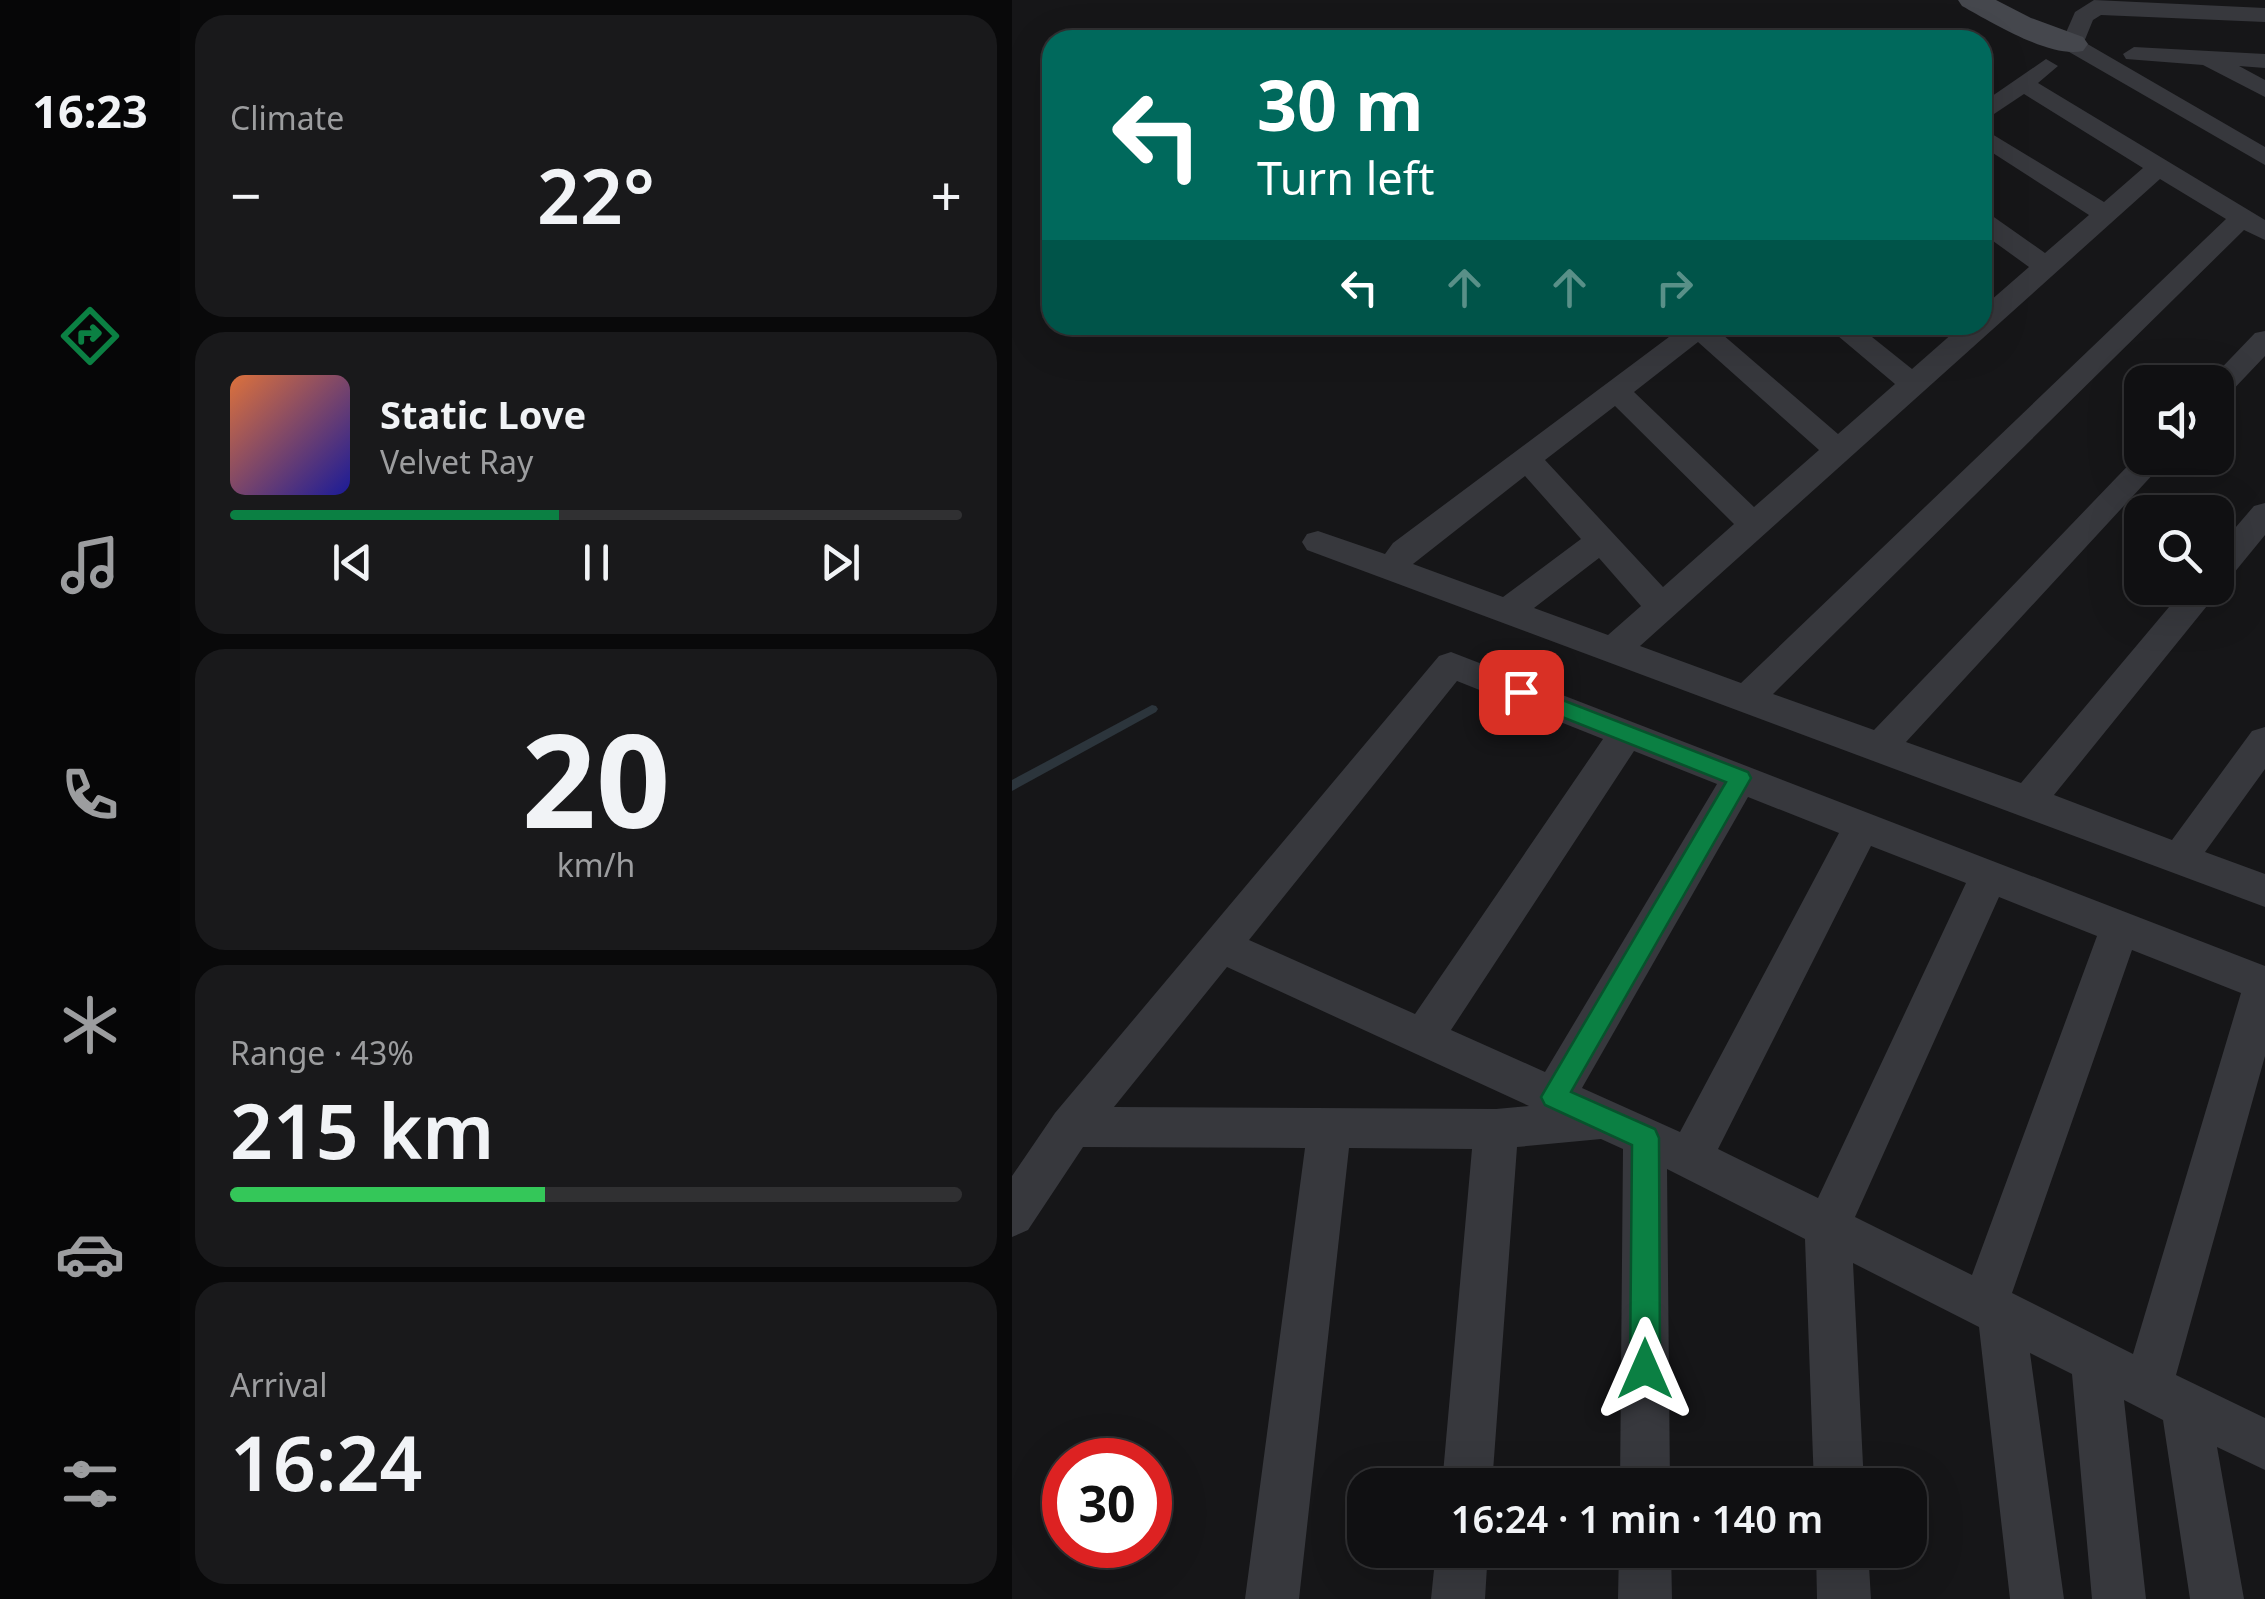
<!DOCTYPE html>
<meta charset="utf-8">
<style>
:root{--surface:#101012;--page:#19191b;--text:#f1f3f6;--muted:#9c9d9f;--line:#303032;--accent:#0b8043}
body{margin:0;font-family:"Noto Sans",sans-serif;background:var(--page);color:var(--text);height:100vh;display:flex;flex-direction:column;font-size:38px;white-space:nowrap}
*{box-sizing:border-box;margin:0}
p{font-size:32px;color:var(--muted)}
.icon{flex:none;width:55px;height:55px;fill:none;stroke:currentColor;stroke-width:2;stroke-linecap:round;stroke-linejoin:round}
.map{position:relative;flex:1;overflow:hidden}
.drawer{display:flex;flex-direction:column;gap:15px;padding:15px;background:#09090a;width:832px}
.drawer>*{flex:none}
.banner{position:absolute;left:30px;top:30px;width:950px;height:305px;border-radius:30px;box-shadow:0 10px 40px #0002,0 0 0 2px var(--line);background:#00695c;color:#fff;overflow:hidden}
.buttons{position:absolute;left:1112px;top:365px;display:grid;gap:20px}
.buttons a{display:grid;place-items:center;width:110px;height:110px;border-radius:20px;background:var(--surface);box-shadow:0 10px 40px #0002,0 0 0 2px var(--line);font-size:50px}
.speed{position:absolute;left:30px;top:1438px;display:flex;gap:20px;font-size:50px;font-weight:700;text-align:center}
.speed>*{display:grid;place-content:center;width:130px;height:130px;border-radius:50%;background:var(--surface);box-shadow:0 10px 40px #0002,0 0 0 2px var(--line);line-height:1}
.speed .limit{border:15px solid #d22;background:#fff;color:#111}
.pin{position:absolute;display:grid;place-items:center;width:85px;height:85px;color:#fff;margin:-42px;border-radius:20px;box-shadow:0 5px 15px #0006}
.me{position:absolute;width:110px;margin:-55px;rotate:0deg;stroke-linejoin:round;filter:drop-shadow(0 0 8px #0008)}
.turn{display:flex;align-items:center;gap:35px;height:210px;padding:0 50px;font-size:45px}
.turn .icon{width:130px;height:130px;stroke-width:2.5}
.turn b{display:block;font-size:70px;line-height:85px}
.lanes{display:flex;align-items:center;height:95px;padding:0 50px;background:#0003;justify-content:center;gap:50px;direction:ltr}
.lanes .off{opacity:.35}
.big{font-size:75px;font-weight:600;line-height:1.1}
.drawer .widget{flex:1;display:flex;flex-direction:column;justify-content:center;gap:15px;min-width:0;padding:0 35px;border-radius:30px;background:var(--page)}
.drawer .dial{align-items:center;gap:0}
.dial b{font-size:130px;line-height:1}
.song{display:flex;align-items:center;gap:30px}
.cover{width:120px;height:120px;border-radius:15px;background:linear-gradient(135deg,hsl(20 70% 55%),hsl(240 70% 35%))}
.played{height:10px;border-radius:5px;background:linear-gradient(90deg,var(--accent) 45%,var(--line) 45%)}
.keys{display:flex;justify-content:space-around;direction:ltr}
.heat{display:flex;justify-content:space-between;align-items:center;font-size:55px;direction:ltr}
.charge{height:15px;border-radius:8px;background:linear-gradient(90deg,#34c759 43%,var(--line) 0)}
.trip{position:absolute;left:335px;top:1468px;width:580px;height:100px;border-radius:30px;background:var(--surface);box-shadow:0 10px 40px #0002,0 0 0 2px var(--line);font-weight:600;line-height:100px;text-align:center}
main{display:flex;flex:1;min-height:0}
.tab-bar{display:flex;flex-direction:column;width:180px;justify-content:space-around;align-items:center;background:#060607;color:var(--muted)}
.tab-bar .icon{width:70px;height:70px}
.tab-bar .active{color:var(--accent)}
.tab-bar b{font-size:45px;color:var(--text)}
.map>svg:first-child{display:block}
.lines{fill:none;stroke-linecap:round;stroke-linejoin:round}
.stream{fill:#2c353c;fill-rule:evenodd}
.street{fill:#37383d;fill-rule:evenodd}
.secondary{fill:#45474d;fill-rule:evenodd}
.route{fill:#0b8043;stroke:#07532c;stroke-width:2.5}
</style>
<main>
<nav class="tab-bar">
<b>16:23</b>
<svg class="icon active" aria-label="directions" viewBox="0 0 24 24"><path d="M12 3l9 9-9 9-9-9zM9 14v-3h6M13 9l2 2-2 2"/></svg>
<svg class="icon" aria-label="music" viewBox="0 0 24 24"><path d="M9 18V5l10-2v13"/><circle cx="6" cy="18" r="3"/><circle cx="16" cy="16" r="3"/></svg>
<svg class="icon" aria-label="phone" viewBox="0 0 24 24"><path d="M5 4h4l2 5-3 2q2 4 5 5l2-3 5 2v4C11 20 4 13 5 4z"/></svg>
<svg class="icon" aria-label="climate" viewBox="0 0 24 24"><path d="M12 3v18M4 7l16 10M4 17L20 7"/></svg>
<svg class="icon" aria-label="car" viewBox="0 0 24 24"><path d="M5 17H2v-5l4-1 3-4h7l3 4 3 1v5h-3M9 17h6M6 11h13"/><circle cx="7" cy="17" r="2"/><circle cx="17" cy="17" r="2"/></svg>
<svg class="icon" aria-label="filters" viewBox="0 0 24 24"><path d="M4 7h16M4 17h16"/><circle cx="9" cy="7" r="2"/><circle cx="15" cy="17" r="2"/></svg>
</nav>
<section class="drawer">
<div class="widget"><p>Climate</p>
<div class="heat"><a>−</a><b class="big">22°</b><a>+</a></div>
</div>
<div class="widget">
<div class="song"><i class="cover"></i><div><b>Static Love</b><p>Velvet Ray</p></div></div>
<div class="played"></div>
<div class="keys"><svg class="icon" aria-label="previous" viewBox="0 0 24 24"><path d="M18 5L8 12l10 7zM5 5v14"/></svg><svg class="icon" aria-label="pause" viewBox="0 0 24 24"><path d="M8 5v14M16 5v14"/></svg><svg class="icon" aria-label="next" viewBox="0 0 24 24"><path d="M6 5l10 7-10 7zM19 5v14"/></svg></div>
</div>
<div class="widget dial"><b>20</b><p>km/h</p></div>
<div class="widget"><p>Range · 43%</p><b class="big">215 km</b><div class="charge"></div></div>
<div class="widget"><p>Arrival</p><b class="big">16:24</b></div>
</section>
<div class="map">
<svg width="1253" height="1599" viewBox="0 0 1253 1599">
<rect width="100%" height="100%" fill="#161618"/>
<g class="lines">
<path class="stream" d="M 140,705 L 144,706 L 146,709 L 144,712 L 0,791 L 0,780 Z"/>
<path class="street" d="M 1082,0 L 1253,8 L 1253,22 L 1089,15 L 1081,20 L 1072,42 L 1253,147 L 1253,165 L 1052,49 L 1049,44 L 1063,12 Z
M 1122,47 L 1253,54 L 1253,68 L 1227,66 L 1253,80 L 1253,97 L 1191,65 L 1114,59 L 1111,54 Z
M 1034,59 L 1046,66 L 1026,83 L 1253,220 L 1253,240 L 1232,230 L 761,694 L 862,730 L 1130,451 L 1130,458 L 1156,458 L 894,742 L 1009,783 L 1173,588 L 1205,588 L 1205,584 L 1208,588 L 1203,596 L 1042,795 L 1160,840 L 1240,731 L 1253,727 L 1253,769 L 1193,852 L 1253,874 L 1253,907 L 295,550 L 290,542 L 295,534 L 306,531 L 373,554 L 381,543 L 673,325 L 705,325 L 703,328 L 826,434 L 883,384 L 813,325 L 845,325 L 900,369 L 950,325 L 970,325 L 970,308 L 1017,267 L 970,233 L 970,213 L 979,215 L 1033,253 L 1077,215 L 970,146 L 970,128 L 1092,202 L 1131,168 L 1012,94 L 970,122 L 970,103 ZM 1148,179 L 1214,219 L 729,683 L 628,646 ZM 686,342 L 807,450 L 742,507 L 622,392 ZM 603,406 L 722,524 L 651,587 L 533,460 ZM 513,476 L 569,539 L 491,597 L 401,564 ZM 587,558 L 629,606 L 596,635 L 522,608 Z
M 1253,331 L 1253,356 L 1215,396 L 1205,399 L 1205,382 L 1196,382 L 1243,333 Z
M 1253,503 L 1253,535 L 1217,579 L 1205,582 L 1205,549 L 1242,506 Z
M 439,652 L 1253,966 L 1253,1056 L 1164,1375 L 1253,1418 L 1253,1470 L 1205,1447 L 1232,1599 L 1178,1599 L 1151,1420 L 1112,1400 L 1134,1599 L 1080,1599 L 1060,1374 L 1018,1353 L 1052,1599 L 998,1599 L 967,1327 L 841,1263 L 852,1485 L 802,1485 L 793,1239 L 655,1169 L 658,1485 L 608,1485 L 611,1149 L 589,1139 L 505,1147 L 480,1485 L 430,1485 L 460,1149 L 337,1148 L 287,1599 L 233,1599 L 293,1148 L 71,1147 L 16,1230 L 0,1237 L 0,1176 L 43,1113 L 427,656 ZM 445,681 L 591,739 L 403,1014 L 237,940 ZM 622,751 L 705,784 L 533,1072 L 439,1030 ZM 736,797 L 827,833 L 668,1132 L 570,1088 ZM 859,846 L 954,883 L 806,1198 L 706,1149 ZM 987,897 L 1085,936 L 960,1275 L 843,1217 ZM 1120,950 L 1229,993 L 1121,1354 L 1000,1293 ZM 215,967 L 517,1106 L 484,1109 L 102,1107 Z
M 424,1550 L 476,1550 L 473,1599 L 419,1599 Z
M 607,1550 L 659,1550 L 660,1599 L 606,1599 Z
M 804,1550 L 856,1550 L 859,1599 L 805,1599 Z"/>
<path class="secondary" d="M 946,0 L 984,0 L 1019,18 L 1071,37 L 1076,44 L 1071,51 C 1039,59 979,22 950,6 Z"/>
</g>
<path class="route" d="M 509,684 L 736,772 L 739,778 L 559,1092 L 643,1129 L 647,1138 L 648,1369 L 643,1380 L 633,1384 L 623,1380 L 618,1369 L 620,1145 L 533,1105 L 529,1097 L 714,782 L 502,698 L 499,692 L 502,687 Z"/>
</svg>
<div class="buttons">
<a><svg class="icon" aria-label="sound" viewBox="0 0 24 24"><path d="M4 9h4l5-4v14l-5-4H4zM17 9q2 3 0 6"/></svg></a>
<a><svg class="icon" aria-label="search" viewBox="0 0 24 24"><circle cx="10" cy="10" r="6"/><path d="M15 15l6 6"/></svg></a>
</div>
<div class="speed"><div class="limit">30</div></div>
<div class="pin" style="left:509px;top:692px;background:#d93025"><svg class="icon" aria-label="arrive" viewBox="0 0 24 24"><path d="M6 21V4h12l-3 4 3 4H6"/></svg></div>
<svg class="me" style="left:633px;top:1369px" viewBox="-20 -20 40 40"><path d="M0-17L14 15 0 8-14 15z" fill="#0b8043" stroke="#fff" stroke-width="4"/></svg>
<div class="trip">16:24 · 1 min · 140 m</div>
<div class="banner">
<div class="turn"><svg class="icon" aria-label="left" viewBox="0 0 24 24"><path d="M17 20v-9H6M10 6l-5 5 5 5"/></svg><div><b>30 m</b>Turn left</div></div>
<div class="lanes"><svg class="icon" aria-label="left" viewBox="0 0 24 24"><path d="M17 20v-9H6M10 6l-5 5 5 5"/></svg><svg class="icon off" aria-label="ahead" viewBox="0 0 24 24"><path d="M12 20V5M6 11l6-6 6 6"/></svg><svg class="icon off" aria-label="ahead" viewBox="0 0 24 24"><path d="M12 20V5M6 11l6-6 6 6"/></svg><svg class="icon off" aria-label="right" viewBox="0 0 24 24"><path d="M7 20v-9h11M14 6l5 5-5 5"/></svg></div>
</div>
</div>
</main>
